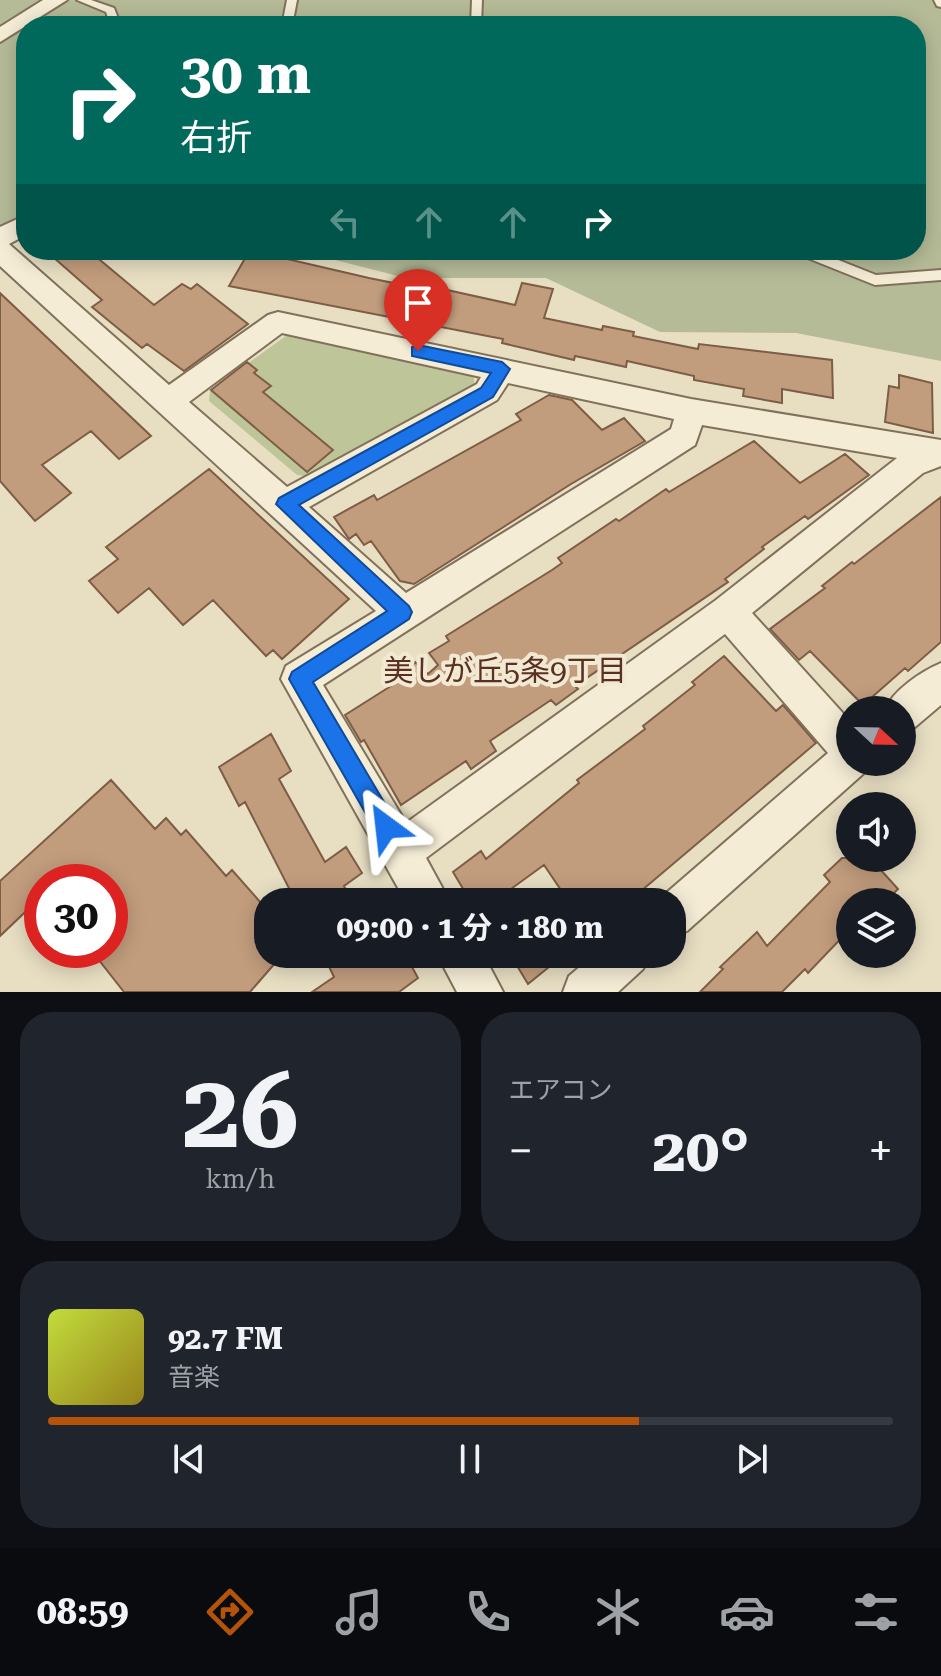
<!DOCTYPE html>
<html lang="ja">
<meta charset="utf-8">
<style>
:root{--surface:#171b24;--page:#20242c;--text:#f1f3f6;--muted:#9ea1a6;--line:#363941;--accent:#b45309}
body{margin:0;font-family:"Roboto Serif","Noto Sans JP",serif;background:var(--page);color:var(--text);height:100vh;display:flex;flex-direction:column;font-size:30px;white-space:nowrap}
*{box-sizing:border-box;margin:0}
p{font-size:26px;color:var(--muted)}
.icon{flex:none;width:44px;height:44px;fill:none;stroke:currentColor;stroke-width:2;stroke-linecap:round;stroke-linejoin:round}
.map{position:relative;height:992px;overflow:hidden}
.details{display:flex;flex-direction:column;gap:20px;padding:20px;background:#0d0f14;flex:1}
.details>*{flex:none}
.guide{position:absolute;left:16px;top:16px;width:910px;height:244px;border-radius:32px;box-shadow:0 4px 20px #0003;background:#00695c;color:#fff;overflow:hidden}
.needle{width:52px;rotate:112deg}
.controls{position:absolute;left:836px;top:696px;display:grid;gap:16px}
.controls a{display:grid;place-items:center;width:80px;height:80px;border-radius:50%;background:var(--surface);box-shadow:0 4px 20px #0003;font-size:40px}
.speed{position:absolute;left:24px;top:864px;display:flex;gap:16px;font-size:40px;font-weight:700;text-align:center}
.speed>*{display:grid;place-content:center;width:104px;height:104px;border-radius:50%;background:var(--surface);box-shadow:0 4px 20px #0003;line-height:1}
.speed .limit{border:12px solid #d22;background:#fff;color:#111}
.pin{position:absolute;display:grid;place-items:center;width:68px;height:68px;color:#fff;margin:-82px -34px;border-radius:50% 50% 50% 0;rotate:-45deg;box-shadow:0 0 8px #0007}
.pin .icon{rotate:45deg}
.me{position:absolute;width:88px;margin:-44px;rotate:330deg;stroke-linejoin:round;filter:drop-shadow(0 0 6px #0008)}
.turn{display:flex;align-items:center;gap:28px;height:168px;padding:0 32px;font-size:36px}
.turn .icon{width:104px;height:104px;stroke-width:2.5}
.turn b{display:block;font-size:56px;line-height:68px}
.lanes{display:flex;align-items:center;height:76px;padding:0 32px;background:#0003;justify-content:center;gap:40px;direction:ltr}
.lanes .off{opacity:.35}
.big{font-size:60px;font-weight:700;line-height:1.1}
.details .widget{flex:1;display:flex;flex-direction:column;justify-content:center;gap:12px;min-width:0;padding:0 28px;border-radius:32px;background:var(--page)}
.details .dial{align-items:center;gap:0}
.dial b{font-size:104px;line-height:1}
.song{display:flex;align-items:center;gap:24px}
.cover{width:96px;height:96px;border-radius:12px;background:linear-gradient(135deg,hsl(70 70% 55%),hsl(50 70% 35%))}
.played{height:8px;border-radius:4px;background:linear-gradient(90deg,var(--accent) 70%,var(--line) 70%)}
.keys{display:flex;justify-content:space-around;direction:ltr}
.heat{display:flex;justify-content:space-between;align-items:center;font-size:44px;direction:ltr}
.details .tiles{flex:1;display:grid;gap:20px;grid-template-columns:1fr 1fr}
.widget:last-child{grid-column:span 2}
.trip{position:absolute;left:254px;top:888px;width:432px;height:80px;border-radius:32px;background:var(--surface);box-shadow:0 4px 20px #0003;font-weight:700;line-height:80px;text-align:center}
.tabs{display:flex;height:128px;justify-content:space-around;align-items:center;background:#090b0e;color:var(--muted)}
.tabs .icon{width:56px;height:56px}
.tabs .current{color:var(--accent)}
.tabs b{font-size:36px;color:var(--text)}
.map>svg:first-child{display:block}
.green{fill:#bec599}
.cemetery{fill:#b5bb97}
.building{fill:#c29d7d;stroke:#7d5d45;stroke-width:2}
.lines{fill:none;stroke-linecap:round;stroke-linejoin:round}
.service-casing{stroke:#81715c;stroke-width:4}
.minor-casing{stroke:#81715c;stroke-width:4}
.service{fill:#f4ecd5;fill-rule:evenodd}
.minor{fill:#f4ecd5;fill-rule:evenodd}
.route{fill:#1a73e8;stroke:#114b97;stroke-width:2}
.labels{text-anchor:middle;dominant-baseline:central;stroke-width:8;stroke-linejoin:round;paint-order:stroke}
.neighbourhood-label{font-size:30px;fill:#5a3023;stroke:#f1e9d2}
</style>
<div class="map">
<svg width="941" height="992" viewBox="0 0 941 992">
<rect width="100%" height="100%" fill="#e8dfc3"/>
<path class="green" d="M 297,333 L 473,372 L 475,386 L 313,477 L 297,475 L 209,401 L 210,391 L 287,335 Z"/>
<path class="cemetery" d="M 0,0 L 941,0 L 941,361 L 796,333 L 660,332 L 546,278 L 406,278 L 296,250 L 916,250 L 916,26 L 26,26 L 26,214 L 0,228 Z"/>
<path class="building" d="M 45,250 L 88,250 L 154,305 L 182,284 L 191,289 L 197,284 L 248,324 L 184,371 L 147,344 L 142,348 L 92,307 L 102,300 Z
M 257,252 L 369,278 L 428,290 L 429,286 L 515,305 L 522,283 L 553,289 L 544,318 L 602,330 L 603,326 L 634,332 L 633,336 L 698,349 L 699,344 L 832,360 L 833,398 L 782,389 L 782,403 L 743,396 L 744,389 L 694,380 L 694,376 L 627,361 L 626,367 L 575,356 L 574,360 L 502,343 L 503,339 L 229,286 L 247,255 L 254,257 Z
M 0,293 L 151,436 L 119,459 L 91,431 L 42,465 L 71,493 L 35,521 L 0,481 Z
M 247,362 L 257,370 L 254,373 L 271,386 L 263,392 L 333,450 L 307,472 L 211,390 Z
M 899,375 L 932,383 L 933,433 L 885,422 L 889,386 L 899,388 Z
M 549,395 L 572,400 L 602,430 L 624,418 L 645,441 L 571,484 L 414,584 L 400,581 L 371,541 L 364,545 L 356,534 L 349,539 L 334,517 L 374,495 L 377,500 L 521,420 L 516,414 Z
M 754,441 L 800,483 L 845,454 L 869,475 L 808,519 L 805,516 L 762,547 L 764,549 L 725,579 L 728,582 L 575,686 L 578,689 L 556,705 L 551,700 L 490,741 L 496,751 L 471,769 L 466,761 L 401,805 L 364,740 L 361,742 L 345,715 L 402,679 L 398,673 L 415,662 L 428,674 L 438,665 L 429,653 L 449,641 L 446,636 L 552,570 L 562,563 L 558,558 L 616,519 L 619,521 L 666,489 L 669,492 Z
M 209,469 L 349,599 L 282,659 L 273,650 L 266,656 L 213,600 L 183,625 L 149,588 L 118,613 L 89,581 L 118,559 L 106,547 Z
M 941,497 L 941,642 L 908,671 L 905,668 L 863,705 L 810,651 L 799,660 L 770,629 L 825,588 L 822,586 L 852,562 L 854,564 Z
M 724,656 L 776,711 L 783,705 L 816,743 L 628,902 L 569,902 L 544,865 L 493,902 L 471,902 L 453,872 L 481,851 L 486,859 L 579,783 L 577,780 L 645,729 L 643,726 L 695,685 L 692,682 Z
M 271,734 L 291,771 L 279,779 L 325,862 L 346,847 L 362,873 L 344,886 L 352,902 L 296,902 L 245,802 L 239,806 L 219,767 Z
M 111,780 L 155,829 L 166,818 L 181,835 L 186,830 L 226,876 L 232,870 L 268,911 L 268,954 L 283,954 L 250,992 L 124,992 L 91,950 L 110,950 L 110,882 L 42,882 L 42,896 L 0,936 L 0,881 Z
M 842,858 L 870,858 L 898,889 L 885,902 L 850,902 L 850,929 L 808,973 L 805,969 L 782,992 L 700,992 L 723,969 L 720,967 L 757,932 L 767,946 L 830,882 L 824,875 Z
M 323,954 L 405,954 L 418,978 L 399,992 L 312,992 L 334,977 Z
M 510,954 L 565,954 L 528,984 Z"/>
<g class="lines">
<defs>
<path id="service" d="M 77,0 L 91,0 L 114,8 L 121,26 L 111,26 L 106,12 Z
M 287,0 L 297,0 L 292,26 L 282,26 Z
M 472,0 L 482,0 L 481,26 L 471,26 Z
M 934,0 L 941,0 L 941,7 L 937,6 Z
M 793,250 L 813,250 L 876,275 L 941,270 L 941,280 L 875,285 L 795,253 Z"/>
<path id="minor" d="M 43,0 L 67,0 L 0,42 L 0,27 Z
M 26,215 L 26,235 L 9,244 L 169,385 L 268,315 L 278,312 L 691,399 L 941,440 L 941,466 L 923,473 L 752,613 L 850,721 L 850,762 L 868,762 L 864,773 L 687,931 L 672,937 L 672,902 L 657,901 L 828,753 L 725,634 L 426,858 L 450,902 L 406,902 L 281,679 L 286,666 L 376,611 L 0,266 L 0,227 ZM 282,333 L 481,377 L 477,384 L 287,487 L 189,402 ZM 508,383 L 674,419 L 671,429 L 406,593 L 309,507 L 497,400 ZM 702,425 L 897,458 L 716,600 L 406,823 L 323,685 L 695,445 Z
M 941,663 L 941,705 L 915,727 L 902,733 L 902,710 L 885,710 C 893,690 922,671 941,663 Z
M 437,954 L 483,954 L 503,992 L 457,992 Z
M 595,954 L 650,954 L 643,969 L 618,992 L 563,992 L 569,976 Z"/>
</defs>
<use href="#service" class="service-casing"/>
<use href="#minor" class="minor-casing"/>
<use href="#service" class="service"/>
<use href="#minor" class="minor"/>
</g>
<path class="route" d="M 418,345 L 502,362 L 510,369 L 493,397 L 299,505 L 409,606 L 412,612 L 409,619 L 313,682 L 394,819 L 397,827 L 394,835 L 386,839 L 378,835 L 289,679 L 292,672 L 387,611 L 276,504 L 279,498 L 481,388 L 491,373 L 412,356 L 412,347 Z"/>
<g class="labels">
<g class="neighbourhood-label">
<text x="505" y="670">美しが丘5条9丁目</text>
</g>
</g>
</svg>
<div class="controls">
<a><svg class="needle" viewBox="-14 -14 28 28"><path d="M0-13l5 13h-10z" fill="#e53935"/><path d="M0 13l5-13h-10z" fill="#9ea1a6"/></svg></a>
<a><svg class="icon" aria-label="sound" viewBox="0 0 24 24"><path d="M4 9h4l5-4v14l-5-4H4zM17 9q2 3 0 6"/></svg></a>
<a><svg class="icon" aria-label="layers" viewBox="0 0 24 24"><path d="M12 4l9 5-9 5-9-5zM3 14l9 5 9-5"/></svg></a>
</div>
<div class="speed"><div class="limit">30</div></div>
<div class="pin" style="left:418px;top:351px;background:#d93025"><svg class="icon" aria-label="arrive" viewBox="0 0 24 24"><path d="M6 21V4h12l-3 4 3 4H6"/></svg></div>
<svg class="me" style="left:386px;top:827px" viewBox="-20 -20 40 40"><path d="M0-17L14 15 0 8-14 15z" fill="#1a73e8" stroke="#fff" stroke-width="4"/></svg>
<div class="trip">09:00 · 1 分 · 180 m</div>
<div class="guide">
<div class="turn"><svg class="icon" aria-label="right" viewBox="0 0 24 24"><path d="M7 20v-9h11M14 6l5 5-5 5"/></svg><div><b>30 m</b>右折</div></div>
<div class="lanes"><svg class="icon off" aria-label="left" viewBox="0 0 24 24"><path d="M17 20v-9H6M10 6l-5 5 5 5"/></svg><svg class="icon off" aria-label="ahead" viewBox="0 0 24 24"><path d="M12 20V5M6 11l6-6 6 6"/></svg><svg class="icon off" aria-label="ahead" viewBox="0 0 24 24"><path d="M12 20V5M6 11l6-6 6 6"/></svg><svg class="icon" aria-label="right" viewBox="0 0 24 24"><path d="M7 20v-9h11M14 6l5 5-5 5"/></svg></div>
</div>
</div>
<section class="details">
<div class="tiles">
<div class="widget dial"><b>26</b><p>km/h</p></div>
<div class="widget"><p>エアコン</p>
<div class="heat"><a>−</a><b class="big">20°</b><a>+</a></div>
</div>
<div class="widget">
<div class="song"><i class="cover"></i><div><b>92.7 FM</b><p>音楽</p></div></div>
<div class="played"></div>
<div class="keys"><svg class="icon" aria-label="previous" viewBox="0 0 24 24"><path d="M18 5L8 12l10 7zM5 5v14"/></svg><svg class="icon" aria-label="pause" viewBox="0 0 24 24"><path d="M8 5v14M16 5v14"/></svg><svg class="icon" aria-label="next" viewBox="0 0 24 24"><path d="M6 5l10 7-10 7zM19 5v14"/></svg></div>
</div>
</div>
</section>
<nav class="tabs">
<b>08:59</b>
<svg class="icon current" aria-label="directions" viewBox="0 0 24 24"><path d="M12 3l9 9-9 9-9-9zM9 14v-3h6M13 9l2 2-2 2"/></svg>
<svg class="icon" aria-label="music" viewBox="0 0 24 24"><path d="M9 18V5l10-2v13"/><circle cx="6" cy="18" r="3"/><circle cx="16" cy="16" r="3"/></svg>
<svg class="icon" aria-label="phone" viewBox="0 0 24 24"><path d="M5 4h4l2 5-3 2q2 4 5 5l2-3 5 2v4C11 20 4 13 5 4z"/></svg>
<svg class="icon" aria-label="climate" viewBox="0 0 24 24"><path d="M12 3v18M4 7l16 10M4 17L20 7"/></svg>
<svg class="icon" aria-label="car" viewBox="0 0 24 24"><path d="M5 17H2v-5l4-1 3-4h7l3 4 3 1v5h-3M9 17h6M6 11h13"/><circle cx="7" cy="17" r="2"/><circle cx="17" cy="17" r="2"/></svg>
<svg class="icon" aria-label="filters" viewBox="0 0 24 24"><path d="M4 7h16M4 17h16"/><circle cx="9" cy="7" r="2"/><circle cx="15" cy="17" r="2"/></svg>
</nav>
